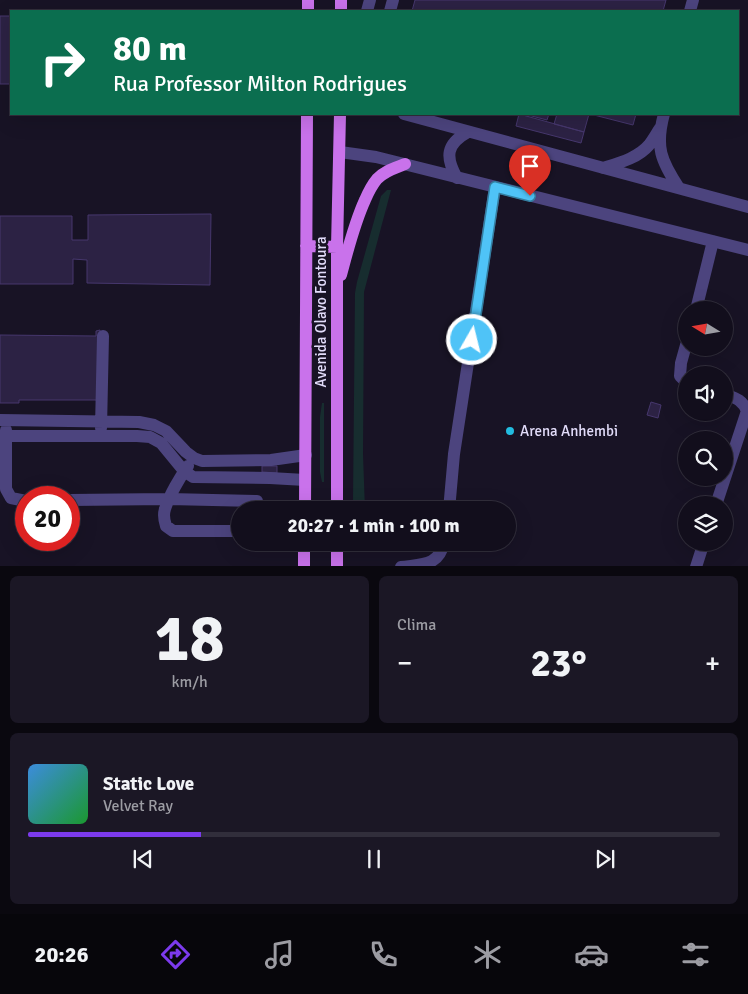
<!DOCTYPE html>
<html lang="pt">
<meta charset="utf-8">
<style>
:root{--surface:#120e1c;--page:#1b1725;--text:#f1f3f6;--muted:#9c9ca3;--line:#312e3b;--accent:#7c3aed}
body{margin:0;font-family:Signika,sans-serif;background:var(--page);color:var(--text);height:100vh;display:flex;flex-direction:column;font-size:19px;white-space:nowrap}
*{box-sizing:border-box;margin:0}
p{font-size:16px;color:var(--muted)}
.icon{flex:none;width:28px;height:28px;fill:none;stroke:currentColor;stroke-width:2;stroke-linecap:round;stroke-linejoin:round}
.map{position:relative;height:566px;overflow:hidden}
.panel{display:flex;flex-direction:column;gap:10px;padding:10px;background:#0a080f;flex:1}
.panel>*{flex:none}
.hud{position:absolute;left:10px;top:10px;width:729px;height:105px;border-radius:0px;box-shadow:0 5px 20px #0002,0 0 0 1px var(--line);background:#0b6e4f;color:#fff;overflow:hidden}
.needle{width:32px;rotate:281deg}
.tools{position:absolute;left:678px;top:301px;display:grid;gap:10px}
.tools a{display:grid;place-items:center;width:55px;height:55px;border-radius:50%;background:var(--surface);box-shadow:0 5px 20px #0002,0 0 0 1px var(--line);font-size:25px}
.speed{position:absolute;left:15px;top:486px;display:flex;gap:10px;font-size:25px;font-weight:700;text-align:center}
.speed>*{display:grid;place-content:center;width:65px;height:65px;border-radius:50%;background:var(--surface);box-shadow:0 5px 20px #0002,0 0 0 1px var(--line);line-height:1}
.speed .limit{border:8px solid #d22;background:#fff;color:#111}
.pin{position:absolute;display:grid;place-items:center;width:42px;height:42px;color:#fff;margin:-51px -21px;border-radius:50% 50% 50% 0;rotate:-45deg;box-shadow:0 0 5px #0007}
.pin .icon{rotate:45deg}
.me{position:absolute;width:55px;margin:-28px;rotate:8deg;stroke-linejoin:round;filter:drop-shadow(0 0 4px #0008)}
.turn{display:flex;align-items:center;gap:18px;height:105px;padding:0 20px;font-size:22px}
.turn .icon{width:65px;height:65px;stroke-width:2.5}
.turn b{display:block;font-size:35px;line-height:42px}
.big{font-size:38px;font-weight:700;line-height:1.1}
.panel .tile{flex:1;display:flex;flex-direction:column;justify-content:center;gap:8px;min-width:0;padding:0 18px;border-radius:8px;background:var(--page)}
.panel .dial{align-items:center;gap:0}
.dial b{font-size:65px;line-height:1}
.song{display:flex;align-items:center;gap:15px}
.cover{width:60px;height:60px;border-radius:8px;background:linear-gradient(135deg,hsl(210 70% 55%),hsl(130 70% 35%))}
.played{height:5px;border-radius:2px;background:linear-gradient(90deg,var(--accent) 25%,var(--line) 25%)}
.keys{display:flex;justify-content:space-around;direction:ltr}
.heat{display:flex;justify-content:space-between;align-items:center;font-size:28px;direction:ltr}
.panel .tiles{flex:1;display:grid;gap:10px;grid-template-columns:1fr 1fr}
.tile:last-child{grid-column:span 2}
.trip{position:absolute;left:231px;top:501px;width:285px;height:50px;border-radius:25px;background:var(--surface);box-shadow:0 5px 20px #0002,0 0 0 1px var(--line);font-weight:700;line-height:50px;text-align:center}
.dock{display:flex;height:80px;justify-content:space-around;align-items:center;background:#07060b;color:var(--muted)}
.dock .icon{width:35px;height:35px}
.dock .current{color:var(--accent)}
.dock b{font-size:22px;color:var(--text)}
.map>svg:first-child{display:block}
.green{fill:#172d2f}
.building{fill:#2c2244;stroke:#46376d}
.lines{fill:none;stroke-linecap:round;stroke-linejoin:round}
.minor{stroke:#4c447e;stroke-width:12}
.major{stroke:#c972eb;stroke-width:12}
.route-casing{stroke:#337fa1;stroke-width:12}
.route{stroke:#4fc3f7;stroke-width:9}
.poi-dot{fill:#22bce0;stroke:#181325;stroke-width:2}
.labels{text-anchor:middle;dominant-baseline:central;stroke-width:5;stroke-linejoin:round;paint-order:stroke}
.street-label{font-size:15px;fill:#e2dcfa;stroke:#181325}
.poi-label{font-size:15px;fill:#e2dcfa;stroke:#181325;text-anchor:start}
</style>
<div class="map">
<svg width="748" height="567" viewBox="0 0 748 567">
<rect width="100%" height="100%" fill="#181325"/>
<path class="green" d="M 387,190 L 391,190 L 364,292 L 363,454 L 365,510 L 359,510 L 355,507 L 353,501 L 355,293 L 357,282 L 381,196 Z
M 322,403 L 324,403 L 324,482 L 322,482 L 320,472 L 320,417 Z"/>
<path class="building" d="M 415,0 L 666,0 L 663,11 L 412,11 Z
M 0,16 L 11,16 L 11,84 L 0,84 Z
M 519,114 L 584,132 L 581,143 L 516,126 Z
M 524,114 L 549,114 L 547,120 Z
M 557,114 L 589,114 L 584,132 L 554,124 Z
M 590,114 L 636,114 L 633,125 Z
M 211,214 L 210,285 L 87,283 L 87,260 L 73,259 L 73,284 L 0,284 L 0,216 L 72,216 L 72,240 L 88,240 L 88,215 Z
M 100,330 L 99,405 L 96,400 L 19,400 L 19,403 L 0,403 L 0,335 L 96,336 L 96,331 Z
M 651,402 L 661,405 L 658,418 L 647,415 Z
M 262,466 L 277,466 L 277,473 L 262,472 Z"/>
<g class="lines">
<path class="minor" d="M 367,11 L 370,0
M 390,11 L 393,0
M 690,11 L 693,0
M 404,114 L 748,207
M 664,114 C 655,147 661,161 679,188
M 340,152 L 376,157 L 748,250
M 603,168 C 619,163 638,158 649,145 C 653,140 657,133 660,128
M 457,178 C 445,157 446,144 468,132
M 696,310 L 713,241
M 686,345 L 681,363 L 680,376 L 686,382
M 0,420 L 139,422 L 154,425 L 166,431 L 186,452 L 194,458 L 202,461 L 271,460 L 306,455
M 101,428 L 103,336
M 6,430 L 6,489 L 11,498 L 26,501
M 0,436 L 137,436 L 150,437 L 161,443 L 184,471 L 193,477 L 270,478 L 305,480
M 188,466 C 180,477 169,496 165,509 C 163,515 164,520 166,526 L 173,531 L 238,531
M 69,500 L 169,499 L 257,501
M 716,505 L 747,411 C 742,399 735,398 724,394
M 449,510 L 454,454 L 495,187
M 401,567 C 421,564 439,567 444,542
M 696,567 L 704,542"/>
<path class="major" d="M 308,11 L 308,0
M 341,11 L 341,0
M 306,246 L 337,247
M 341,275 C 348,249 354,224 365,200 C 368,193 372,185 377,179 C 384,171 395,168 405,164
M 305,510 L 307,114
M 337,510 L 337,247 L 340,114
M 337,542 L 337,567
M 304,567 L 304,542"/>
</g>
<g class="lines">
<defs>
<path id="route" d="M 472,340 L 495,187 L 530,196"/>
</defs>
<use href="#route" class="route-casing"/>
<use href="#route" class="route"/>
</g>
<circle class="poi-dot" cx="510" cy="431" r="5"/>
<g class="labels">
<g class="street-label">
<text transform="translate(321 312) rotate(-90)">Avenida Olavo Fontoura</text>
</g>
<g class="poi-label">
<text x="520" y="431">Arena Anhembi</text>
</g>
</g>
</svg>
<div class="tools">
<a><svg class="needle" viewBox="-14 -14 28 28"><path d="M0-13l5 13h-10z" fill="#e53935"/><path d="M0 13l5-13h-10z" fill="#9c9ca3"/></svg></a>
<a><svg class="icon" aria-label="sound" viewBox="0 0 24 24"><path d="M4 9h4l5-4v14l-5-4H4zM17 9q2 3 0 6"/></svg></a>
<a><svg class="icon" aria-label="search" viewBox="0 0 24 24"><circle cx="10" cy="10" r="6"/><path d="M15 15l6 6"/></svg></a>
<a><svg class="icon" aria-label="layers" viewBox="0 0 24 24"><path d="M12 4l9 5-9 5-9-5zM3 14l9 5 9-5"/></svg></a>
</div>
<div class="speed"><div class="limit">20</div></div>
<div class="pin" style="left:530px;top:196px;background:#d93025"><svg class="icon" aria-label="arrive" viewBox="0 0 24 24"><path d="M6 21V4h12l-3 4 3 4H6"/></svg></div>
<svg class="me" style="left:472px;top:340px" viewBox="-20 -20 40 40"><circle r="17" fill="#4fc3f7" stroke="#fff" stroke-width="3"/><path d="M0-11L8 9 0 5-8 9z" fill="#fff"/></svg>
<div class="trip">20:27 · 1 min · 100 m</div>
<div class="hud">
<div class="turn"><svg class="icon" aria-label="right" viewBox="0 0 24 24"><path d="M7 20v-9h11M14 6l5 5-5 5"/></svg><div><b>80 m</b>Rua Professor Milton Rodrigues</div></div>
</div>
</div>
<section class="panel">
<div class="tiles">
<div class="tile dial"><b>18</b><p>km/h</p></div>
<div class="tile"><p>Clima</p>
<div class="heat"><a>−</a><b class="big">23°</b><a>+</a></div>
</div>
<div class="tile">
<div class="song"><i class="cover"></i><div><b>Static Love</b><p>Velvet Ray</p></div></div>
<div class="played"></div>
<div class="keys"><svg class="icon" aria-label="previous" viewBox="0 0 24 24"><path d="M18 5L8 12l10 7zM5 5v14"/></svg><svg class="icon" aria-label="pause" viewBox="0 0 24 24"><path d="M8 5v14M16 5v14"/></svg><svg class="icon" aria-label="next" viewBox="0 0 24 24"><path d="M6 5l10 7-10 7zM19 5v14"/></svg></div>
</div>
</div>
</section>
<nav class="dock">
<b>20:26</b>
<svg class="icon current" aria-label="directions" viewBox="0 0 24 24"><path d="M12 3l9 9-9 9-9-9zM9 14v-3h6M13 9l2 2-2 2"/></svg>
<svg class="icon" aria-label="music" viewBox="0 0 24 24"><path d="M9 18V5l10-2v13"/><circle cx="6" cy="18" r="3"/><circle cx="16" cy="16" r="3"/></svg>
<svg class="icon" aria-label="phone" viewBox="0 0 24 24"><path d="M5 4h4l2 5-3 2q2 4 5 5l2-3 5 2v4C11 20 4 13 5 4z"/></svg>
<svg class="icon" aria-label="climate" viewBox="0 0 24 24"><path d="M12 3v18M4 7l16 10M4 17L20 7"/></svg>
<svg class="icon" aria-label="car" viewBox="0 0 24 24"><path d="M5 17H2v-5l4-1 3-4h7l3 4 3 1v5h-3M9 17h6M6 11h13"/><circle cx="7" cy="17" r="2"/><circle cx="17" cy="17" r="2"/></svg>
<svg class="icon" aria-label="filters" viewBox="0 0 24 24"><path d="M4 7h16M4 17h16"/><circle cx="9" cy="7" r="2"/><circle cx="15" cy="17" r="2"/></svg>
</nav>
